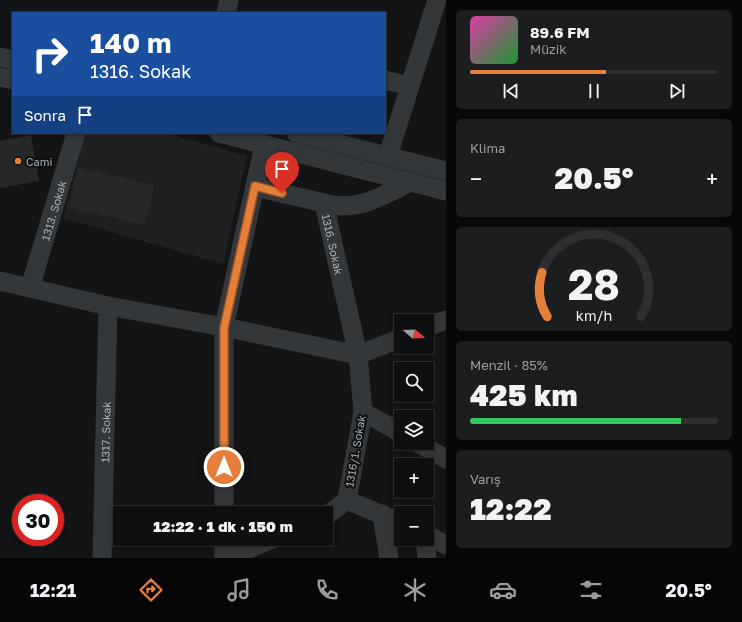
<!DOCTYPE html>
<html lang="tr">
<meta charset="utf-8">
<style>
:root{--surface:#0e0f10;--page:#1c1d1e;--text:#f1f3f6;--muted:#9b9c9f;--line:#2e2f30;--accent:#e67f3a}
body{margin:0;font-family:"Golos Text",sans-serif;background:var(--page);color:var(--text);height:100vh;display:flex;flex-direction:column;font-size:15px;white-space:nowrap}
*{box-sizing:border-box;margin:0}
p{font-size:13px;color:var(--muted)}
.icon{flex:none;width:22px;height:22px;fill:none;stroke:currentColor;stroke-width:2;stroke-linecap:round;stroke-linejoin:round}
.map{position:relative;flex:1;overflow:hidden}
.sheet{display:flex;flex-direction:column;gap:10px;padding:10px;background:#080809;width:296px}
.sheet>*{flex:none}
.banner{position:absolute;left:12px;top:12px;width:374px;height:122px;border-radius:0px;box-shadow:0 2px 6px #0003,0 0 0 1px var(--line);background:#1a4fa0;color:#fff;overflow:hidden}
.needle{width:26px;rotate:109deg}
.buttons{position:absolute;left:394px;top:314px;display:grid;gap:8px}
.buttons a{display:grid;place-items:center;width:40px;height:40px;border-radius:0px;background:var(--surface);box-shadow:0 2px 6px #0003,0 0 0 1px var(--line);font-size:20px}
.speed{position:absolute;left:12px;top:494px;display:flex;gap:8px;font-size:20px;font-weight:700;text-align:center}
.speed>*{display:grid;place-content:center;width:52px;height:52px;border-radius:50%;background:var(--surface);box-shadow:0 2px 6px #0003,0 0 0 1px var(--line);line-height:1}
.speed .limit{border:6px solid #d22;background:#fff;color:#111}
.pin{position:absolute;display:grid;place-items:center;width:34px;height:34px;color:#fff;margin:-41px -17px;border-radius:50% 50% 50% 0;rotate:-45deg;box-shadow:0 0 4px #0007}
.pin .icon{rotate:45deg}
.me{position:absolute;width:44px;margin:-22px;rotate:0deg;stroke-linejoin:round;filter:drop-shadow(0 0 3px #0008)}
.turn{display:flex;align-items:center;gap:14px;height:84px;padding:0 12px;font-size:18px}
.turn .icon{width:52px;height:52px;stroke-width:2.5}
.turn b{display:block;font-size:28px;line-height:34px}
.then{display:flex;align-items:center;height:38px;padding:0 12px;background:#0003;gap:8px;font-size:15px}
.big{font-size:30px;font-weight:800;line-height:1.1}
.sheet .card{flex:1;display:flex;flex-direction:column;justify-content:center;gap:6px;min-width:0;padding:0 14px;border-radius:6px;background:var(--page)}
.sheet .dial{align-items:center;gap:0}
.dial svg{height:104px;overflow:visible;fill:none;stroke:var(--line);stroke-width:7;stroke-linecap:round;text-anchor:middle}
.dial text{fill:var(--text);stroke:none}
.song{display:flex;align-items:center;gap:12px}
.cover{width:48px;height:48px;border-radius:6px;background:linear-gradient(135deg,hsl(320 70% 55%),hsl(130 70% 35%))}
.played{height:4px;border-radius:2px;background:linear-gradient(90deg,var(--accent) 55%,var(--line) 55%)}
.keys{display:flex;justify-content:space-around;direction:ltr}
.heat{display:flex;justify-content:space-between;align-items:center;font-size:22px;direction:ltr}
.charge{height:6px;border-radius:3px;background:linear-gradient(90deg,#34c759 85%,var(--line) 0)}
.trip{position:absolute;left:113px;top:506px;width:220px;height:40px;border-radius:0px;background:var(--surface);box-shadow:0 2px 6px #0003,0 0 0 1px var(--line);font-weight:800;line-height:40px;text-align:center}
.tabs{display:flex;height:64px;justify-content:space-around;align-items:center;background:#060606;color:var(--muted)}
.tabs .icon{width:28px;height:28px}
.tabs .current{color:var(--accent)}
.tabs b{font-size:18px;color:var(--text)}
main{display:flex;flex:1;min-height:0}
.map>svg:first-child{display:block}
.built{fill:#1f2022}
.building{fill:#262729}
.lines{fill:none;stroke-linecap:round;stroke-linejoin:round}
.minor{stroke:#34373a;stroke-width:19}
.route-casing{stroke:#965326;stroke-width:10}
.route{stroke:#e67f3a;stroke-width:7}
.poi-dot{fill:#e67f3a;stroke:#0e0f10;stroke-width:1.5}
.labels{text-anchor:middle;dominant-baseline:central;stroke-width:4;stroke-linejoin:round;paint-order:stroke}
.poi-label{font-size:11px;fill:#a6aeb4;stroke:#0e0f10;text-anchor:start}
.street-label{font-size:11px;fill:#a6aeb4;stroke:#0e0f10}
</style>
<main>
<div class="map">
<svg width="446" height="558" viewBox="0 0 446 558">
<rect width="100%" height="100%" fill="#131415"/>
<path class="built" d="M 86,133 L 166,133 L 247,156 L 223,264 L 63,218 Z"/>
<path class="building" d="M 31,135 L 39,181 L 0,188 L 0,141 Z
M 78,168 L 154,185 L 145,225 L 69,208 Z"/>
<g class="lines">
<g class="minor">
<path d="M 226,13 L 229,0"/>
<path d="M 0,57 L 13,60"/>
<path d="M 0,77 L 13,80"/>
<path d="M 385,80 L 410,86"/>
<path d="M 219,133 L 446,191"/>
<path d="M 296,133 L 446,171"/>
<path d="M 388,156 L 437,0"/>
<path id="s1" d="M 255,187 L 324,203 L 358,355 L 363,412 L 347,500"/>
<path d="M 324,203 C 355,213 383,196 410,182"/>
<path d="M 0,281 L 108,306 L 224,327 L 358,355 L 401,338"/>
<path id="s2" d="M 30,288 L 76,133"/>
<path d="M 427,327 L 446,320"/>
<path d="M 363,412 L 401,433"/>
<path d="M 418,443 L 446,459"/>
<path d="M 224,513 L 224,327 L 264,145"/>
<path d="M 382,514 L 389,558"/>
<path d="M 326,516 L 347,500 L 401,523"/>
<path d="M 427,535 L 446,545"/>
<path d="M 224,539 L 224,558"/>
<path d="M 425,539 L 427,558"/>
<path id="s3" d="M 102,558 L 108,306"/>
<path d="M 228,558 L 272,539"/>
</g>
</g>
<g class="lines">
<defs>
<path id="route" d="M 224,467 L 224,328 L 255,186 L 282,193"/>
</defs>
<use href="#route" class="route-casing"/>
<use href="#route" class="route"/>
</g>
<circle class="poi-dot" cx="18" cy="161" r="4"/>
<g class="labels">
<g class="poi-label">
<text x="26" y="161">Cami</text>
</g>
<g class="street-label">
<text stroke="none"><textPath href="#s2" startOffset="81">1313. Sokak</textPath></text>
<text stroke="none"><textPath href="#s1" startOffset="113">1316. Sokak</textPath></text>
<text stroke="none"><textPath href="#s3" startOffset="126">1317. Sokak</textPath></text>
<text transform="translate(355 451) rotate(-80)">1316/1. Sokak</text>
</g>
</g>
</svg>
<div class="buttons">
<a><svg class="needle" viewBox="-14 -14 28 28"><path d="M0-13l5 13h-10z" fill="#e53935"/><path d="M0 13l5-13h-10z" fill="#9b9c9f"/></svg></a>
<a><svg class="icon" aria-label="search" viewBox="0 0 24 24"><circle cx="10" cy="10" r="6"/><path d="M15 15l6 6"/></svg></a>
<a><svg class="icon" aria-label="layers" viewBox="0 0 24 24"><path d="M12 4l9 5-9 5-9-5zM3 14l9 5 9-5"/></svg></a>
<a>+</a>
<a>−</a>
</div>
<div class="speed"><div class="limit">30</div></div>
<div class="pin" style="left:282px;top:193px;background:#d93025"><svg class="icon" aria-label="arrive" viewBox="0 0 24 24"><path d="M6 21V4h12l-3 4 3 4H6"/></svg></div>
<svg class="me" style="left:224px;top:467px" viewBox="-20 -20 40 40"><circle r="17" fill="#e67f3a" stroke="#fff" stroke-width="3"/><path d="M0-11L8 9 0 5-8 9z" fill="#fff"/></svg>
<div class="trip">12:22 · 1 dk · 150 m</div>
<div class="banner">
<div class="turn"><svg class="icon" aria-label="right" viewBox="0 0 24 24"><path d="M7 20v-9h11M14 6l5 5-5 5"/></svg><div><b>140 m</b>1316. Sokak</div></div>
<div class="then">Sonra<svg class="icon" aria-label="arrive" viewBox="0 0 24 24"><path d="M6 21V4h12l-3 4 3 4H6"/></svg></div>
</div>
</div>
<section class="sheet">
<div class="card">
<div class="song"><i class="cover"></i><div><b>89.6 FM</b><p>Müzik</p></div></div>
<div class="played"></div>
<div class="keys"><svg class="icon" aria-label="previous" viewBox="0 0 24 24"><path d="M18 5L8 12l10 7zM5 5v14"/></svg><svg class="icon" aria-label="pause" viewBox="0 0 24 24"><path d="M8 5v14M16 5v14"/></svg><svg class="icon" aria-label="next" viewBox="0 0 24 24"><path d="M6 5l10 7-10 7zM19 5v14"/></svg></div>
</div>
<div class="card"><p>Klima</p>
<div class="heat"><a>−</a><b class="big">20.5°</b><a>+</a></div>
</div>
<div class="card dial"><svg viewBox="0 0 100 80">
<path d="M14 69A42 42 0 1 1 86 69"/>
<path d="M14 69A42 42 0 0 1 10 35" stroke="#e67f3a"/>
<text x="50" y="56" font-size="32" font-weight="700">28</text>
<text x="50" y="72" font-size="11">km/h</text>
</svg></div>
<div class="card"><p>Menzil · 85%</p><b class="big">425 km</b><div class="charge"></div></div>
<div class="card"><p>Varış</p><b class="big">12:22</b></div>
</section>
</main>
<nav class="tabs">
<b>12:21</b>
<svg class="icon current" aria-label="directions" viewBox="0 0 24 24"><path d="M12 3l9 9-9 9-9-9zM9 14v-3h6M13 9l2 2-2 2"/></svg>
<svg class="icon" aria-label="music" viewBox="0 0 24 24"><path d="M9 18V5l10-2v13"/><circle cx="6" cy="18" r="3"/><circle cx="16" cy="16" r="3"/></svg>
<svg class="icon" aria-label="phone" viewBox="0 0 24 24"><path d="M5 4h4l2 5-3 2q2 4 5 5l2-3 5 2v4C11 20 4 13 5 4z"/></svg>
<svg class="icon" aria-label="climate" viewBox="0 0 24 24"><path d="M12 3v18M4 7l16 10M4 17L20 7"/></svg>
<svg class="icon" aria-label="car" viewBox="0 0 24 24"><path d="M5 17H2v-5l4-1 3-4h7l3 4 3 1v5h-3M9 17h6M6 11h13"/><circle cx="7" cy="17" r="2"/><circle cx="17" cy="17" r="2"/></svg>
<svg class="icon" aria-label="filters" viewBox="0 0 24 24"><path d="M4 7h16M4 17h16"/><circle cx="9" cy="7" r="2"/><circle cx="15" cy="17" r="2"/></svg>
<b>20.5°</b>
</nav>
